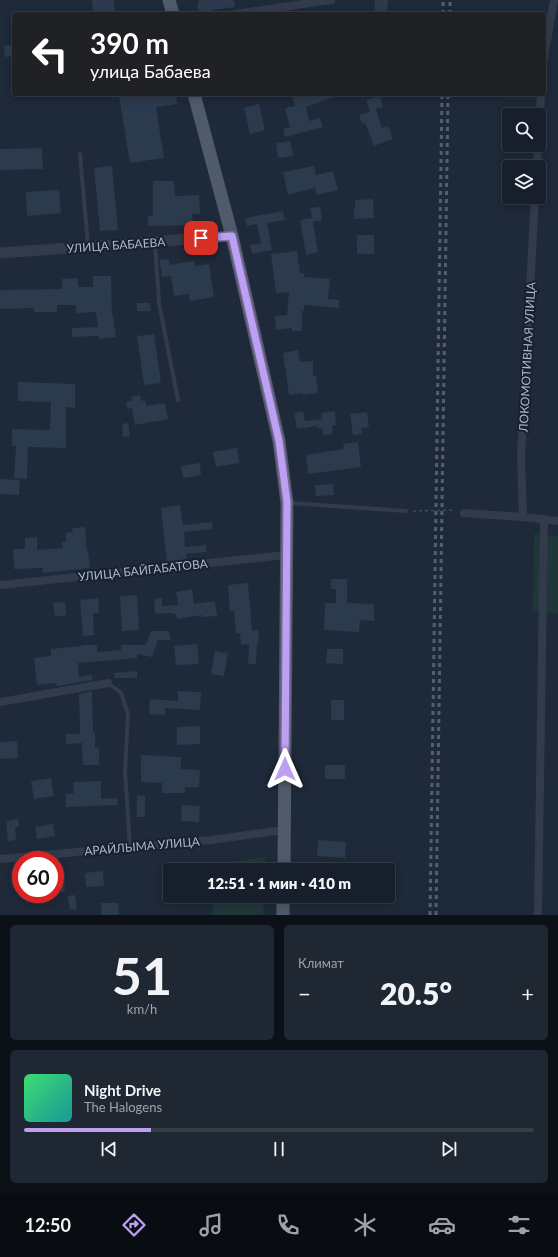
<!DOCTYPE html>
<html lang="ru">
<meta charset="utf-8">
<style>
:root{--surface:#161f2b;--page:#1f2733;--text:#f1f3f6;--muted:#9ea2a9;--line:#353d47;--accent:#bca0f2}
body{margin:0;font-family:Lato,sans-serif;background:var(--page);color:var(--text);height:100vh;display:flex;flex-direction:column;font-size:15px;white-space:nowrap}
*{box-sizing:border-box;margin:0}
p{font-size:13px;color:var(--muted)}
.icon{flex:none;width:22px;height:22px;fill:none;stroke:currentColor;stroke-width:2;stroke-linecap:round;stroke-linejoin:round}
.map{position:relative;height:915px;overflow:hidden}
.panel{display:flex;flex-direction:column;gap:10px;padding:10px;background:#0c1118;flex:1}
.panel>*{flex:none}
.hud{position:absolute;left:12px;top:12px;width:534px;height:84px;border-radius:4px;box-shadow:0 2px 10px #0003,0 0 0 1px var(--line);background:#202124;color:#fff;overflow:hidden}
.fabs{position:absolute;left:502px;top:108px;display:grid;gap:8px}
.fabs a{display:grid;place-items:center;width:44px;height:44px;border-radius:4px;background:var(--surface);box-shadow:0 2px 10px #0003,0 0 0 1px var(--line);font-size:20px}
.speed{position:absolute;left:12px;top:851px;display:flex;gap:8px;font-size:20px;font-weight:700;text-align:center}
.speed>*{display:grid;place-content:center;width:52px;height:52px;border-radius:50%;background:var(--surface);box-shadow:0 2px 10px #0003,0 0 0 1px var(--line);line-height:1}
.speed .limit{border:6px solid #d22;background:#fff;color:#111}
.pin{position:absolute;display:grid;place-items:center;width:34px;height:34px;color:#fff;margin:-17px;border-radius:8px;box-shadow:0 2px 6px #0006}
.me{position:absolute;width:44px;margin:-22px;rotate:0deg;stroke-linejoin:round;filter:drop-shadow(0 0 3px #0008)}
.turn{display:flex;align-items:center;gap:14px;height:84px;padding:0 12px;font-size:18px}
.turn .icon{width:52px;height:52px;stroke-width:2.5}
.turn b{display:block;font-size:28px;line-height:34px}
.big{font-size:30px;font-weight:800;line-height:1.1}
.panel .card{flex:1;display:flex;flex-direction:column;justify-content:center;gap:6px;min-width:0;padding:0 14px;border-radius:6px;background:var(--page)}
.panel .dial{align-items:center;gap:0}
.dial b{font-size:52px;line-height:1}
.song{display:flex;align-items:center;gap:12px}
.cover{width:48px;height:48px;border-radius:6px;background:linear-gradient(135deg,hsl(140 70% 55%),hsl(180 70% 35%))}
.played{height:4px;border-radius:2px;background:linear-gradient(90deg,var(--accent) 25%,var(--line) 25%)}
.keys{display:flex;justify-content:space-around;direction:ltr}
.heat{display:flex;justify-content:space-between;align-items:center;font-size:22px;direction:ltr}
.panel .tiles{flex:1;display:grid;gap:10px;grid-template-columns:1fr 1fr}
.card:last-child{grid-column:span 2}
.trip{position:absolute;left:163px;top:863px;width:232px;height:40px;border-radius:4px;background:var(--surface);box-shadow:0 2px 10px #0003,0 0 0 1px var(--line);font-weight:800;line-height:40px;text-align:center}
.tab-bar{display:flex;height:64px;justify-content:space-around;align-items:center;background:#090c11;color:var(--muted)}
.tab-bar .icon{width:28px;height:28px}
.tab-bar .selected{color:var(--accent)}
.tab-bar b{font-size:18px;color:var(--text)}
.map>svg:first-child{display:block}
.green{fill:#20373a}
.building{fill:#2c3a4e}
.lines{fill:none;stroke-linecap:round;stroke-linejoin:round}
.path{stroke:#385053;stroke-width:1.5;stroke-dasharray:3 3;stroke-linecap:butt}
.service{stroke:#323b4a;stroke-width:4}
.minor{stroke:#323b4a;stroke-width:8}
.tertiary{stroke:#323b4a;stroke-width:11}
.primary{stroke:#4f5a6a;stroke-width:13}
.rail{stroke:#535f71;stroke-width:3;stroke-dasharray:4 4;stroke-linecap:butt}
.route-casing{stroke:#7a689d;stroke-width:10}
.route{stroke:#bca0f2;stroke-width:7}
.labels{text-anchor:middle;dominant-baseline:central;stroke-width:4;stroke-linejoin:round;paint-order:stroke}
.street-label{font-size:12px;fill:#abb6c7;stroke:#17202e}
</style>
<div class="map">
<svg width="558" height="915" viewBox="0 0 558 915">
<rect width="100%" height="100%" fill="#1e2939"/>
<path class="green" d="M 534,534 L 558,536 L 558,613 L 533,611 Z
M 265,857 L 264,870 L 213,870 L 213,864 Z
M 213,896 L 264,896 L 263,915 L 213,915 Z"/>
<path class="building" d="M 92,0 L 114,0 L 115,14 L 93,14 Z
M 199,0 L 234,0 L 235,7 L 213,10 L 214,12 L 199,14 L 197,4 L 199,4 Z
M 375,0 L 388,0 L 387,14 L 374,14 Z
M 13,45 L 14,56 L 5,57 L 4,46 Z
M 132,94 L 176,94 L 177,104 L 156,107 L 164,158 L 130,163 L 119,96 Z
M 292,94 L 339,94 L 339,95 L 306,107 L 309,121 L 320,118 L 323,127 L 285,137 L 283,129 L 290,127 L 285,108 L 295,106 Z
M 380,96 L 383,107 L 376,109 L 382,128 L 388,126 L 393,139 L 374,146 L 365,123 L 362,124 L 359,115 L 370,112 L 366,100 Z
M 259,104 L 265,130 L 250,134 L 244,108 Z
M 290,141 L 293,156 L 278,158 L 276,143 Z
M 42,148 L 43,169 L 0,170 L 0,149 Z
M 112,166 L 118,230 L 100,231 L 94,168 Z
M 314,166 L 316,175 L 333,171 L 338,190 L 317,195 L 315,188 L 288,195 L 283,172 Z
M 153,181 L 174,181 L 175,196 L 199,195 L 200,214 L 192,214 L 193,225 L 148,226 L 148,216 L 153,215 Z
M 59,190 L 61,213 L 27,216 L 26,192 Z
M 373,199 L 374,218 L 354,219 L 354,208 L 355,208 L 355,200 Z
M 320,207 L 322,220 L 313,222 L 318,252 L 306,255 L 300,220 L 312,218 L 310,208 Z
M 283,211 L 285,220 L 267,223 L 272,250 L 252,254 L 250,245 L 261,243 L 257,224 L 247,226 L 245,218 Z
M 357,235 L 374,235 L 374,254 L 357,254 Z
M 297,251 L 300,273 L 304,273 L 304,277 L 330,279 L 328,299 L 339,300 L 339,308 L 304,305 L 304,311 L 302,311 L 302,331 L 292,331 L 292,328 L 276,330 L 275,316 L 287,315 L 289,292 L 276,293 L 271,254 Z
M 169,259 L 169,265 L 194,261 L 195,266 L 209,264 L 214,297 L 190,301 L 189,294 L 174,296 L 171,276 L 162,277 L 160,264 L 160,260 Z
M 93,276 L 111,276 L 112,316 L 113,315 L 116,337 L 99,339 L 99,336 L 72,337 L 72,328 L 98,327 L 96,312 L 76,313 L 76,305 L 57,305 L 57,312 L 34,312 L 34,308 L 0,309 L 0,290 L 62,289 L 62,279 L 78,278 L 78,287 L 93,287 Z
M 137,303 L 150,303 L 151,311 L 137,311 Z
M 154,334 L 161,383 L 144,385 L 137,336 Z
M 298,350 L 300,362 L 313,361 L 313,376 L 316,376 L 318,393 L 303,395 L 303,393 L 289,395 L 283,353 Z
M 18,382 L 75,384 L 75,408 L 66,407 L 66,448 L 28,447 L 27,479 L 14,478 L 16,446 L 12,446 L 12,429 L 50,430 L 51,402 L 18,401 Z
M 140,395 L 141,401 L 145,400 L 146,406 L 165,403 L 168,419 L 135,425 L 132,408 L 127,409 L 126,402 L 132,401 L 131,397 Z
M 303,411 L 305,421 L 322,419 L 321,413 L 335,411 L 336,425 L 332,425 L 333,434 L 323,435 L 322,428 L 318,428 L 317,426 L 297,429 L 294,413 Z
M 367,412 L 369,427 L 361,428 L 362,434 L 353,435 L 350,414 Z
M 128,423 L 130,436 L 123,437 L 122,424 Z
M 358,442 L 361,467 L 308,474 L 306,455 L 344,449 L 343,444 Z
M 237,448 L 239,463 L 216,467 L 213,452 Z
M 200,463 L 201,475 L 183,478 L 181,466 Z
M 0,479 L 20,480 L 19,495 L 0,494 Z
M 333,484 L 334,495 L 316,496 L 315,485 Z
M 180,505 L 183,525 L 212,522 L 213,529 L 184,532 L 185,547 L 206,545 L 207,552 L 186,554 L 187,559 L 167,562 L 161,508 Z
M 85,527 L 87,551 L 88,551 L 90,568 L 43,573 L 43,568 L 14,569 L 13,549 L 25,549 L 25,538 L 37,537 L 37,550 L 63,548 L 62,542 L 66,542 L 66,533 L 73,532 L 72,528 Z
M 331,579 L 347,579 L 347,603 L 374,604 L 374,621 L 360,620 L 359,632 L 324,630 L 325,603 L 336,603 L 336,589 L 331,589 Z
M 248,583 L 252,631 L 258,630 L 259,643 L 257,644 L 256,664 L 248,664 L 249,644 L 241,645 L 240,633 L 236,633 L 234,611 L 230,611 L 228,585 Z
M 192,589 L 194,604 L 215,601 L 217,616 L 202,617 L 202,615 L 177,619 L 176,614 L 173,614 L 173,613 L 155,614 L 154,599 L 162,598 L 162,606 L 178,605 L 176,592 Z
M 137,595 L 139,630 L 122,631 L 120,596 Z
M 98,598 L 99,613 L 93,613 L 94,635 L 83,636 L 80,600 Z
M 65,602 L 66,615 L 55,617 L 53,603 Z
M 151,631 L 169,631 L 171,640 L 158,640 L 152,657 L 137,654 L 137,658 L 78,663 L 79,677 L 92,675 L 92,680 L 59,686 L 57,686 L 56,683 L 37,685 L 34,658 L 51,656 L 51,649 L 82,646 L 82,645 L 97,645 L 97,652 L 121,650 L 121,645 L 146,645 Z
M 197,644 L 199,664 L 176,665 L 174,646 Z
M 327,649 L 343,649 L 343,664 L 326,663 Z
M 215,651 L 228,653 L 224,676 L 211,674 Z
M 137,671 L 137,678 L 115,678 L 114,673 Z
M 92,691 L 93,733 L 95,733 L 95,748 L 99,747 L 99,765 L 83,765 L 82,743 L 66,744 L 66,734 L 80,734 L 79,694 Z
M 178,691 L 201,692 L 200,710 L 165,708 L 165,715 L 149,714 L 150,699 L 178,701 Z
M 331,700 L 344,700 L 344,720 L 331,720 Z
M 200,726 L 200,744 L 177,745 L 177,727 Z
M 17,741 L 18,758 L 0,759 L 0,742 Z
M 141,755 L 181,757 L 181,769 L 200,770 L 199,787 L 185,787 L 185,793 L 162,793 L 162,783 L 141,782 Z
M 325,765 L 345,765 L 345,779 L 325,779 Z
M 51,778 L 54,796 L 34,799 L 31,781 Z
M 101,781 L 101,799 L 117,798 L 118,805 L 66,807 L 66,794 L 74,793 L 73,782 Z
M 137,795 L 145,796 L 145,817 L 137,817 Z
M 182,805 L 200,806 L 199,822 L 181,821 Z
M 18,819 L 19,827 L 15,827 L 16,840 L 8,841 L 6,821 Z
M 53,824 L 55,836 L 37,839 L 35,827 Z
M 318,840 L 346,842 L 345,858 L 317,856 Z
M 103,871 L 104,886 L 86,887 L 85,873 Z
M 55,877 L 64,877 L 65,892 L 55,893 Z
M 75,895 L 77,909 L 70,910 L 68,896 Z
M 101,903 L 118,903 L 119,915 L 102,915 Z"/>
<g class="lines">
<path class="path" d="M 413,511 L 455,510"/>
<path class="service" d="M 80,154 L 88,245
M 155,242 L 159,303 L 178,400
M 290,503 L 406,511
M 108,683 L 121,693 L 128,714 L 125,771 L 130,847"/>
<path class="minor" d="M 235,14 L 331,0
M 544,58 L 554,0
M 539,130 L 541,94
M 537,167 L 538,145
M 464,513 L 523,517 L 558,521
M 523,517 L 521,455 L 535,197
M 0,585 L 286,555
M 0,702 L 108,683
M 0,859 L 211,840 L 284,830
M 538,915 L 544,519"/>
<path class="tertiary" d="M 0,253 L 232,236"/>
<path class="primary" d="M 169,0 L 173,14
M 194,94 L 232,236 L 279,441 L 287,503 L 284,870
M 283,915 L 283,896"/>
<path class="rail" d="M 443,14 L 443,0
M 450,14 L 450,0
M 430,915 L 442,94
M 436,915 L 448,94"/>
</g>
<g class="lines">
<defs>
<path id="route" d="M 201,238 L 232,236 L 279,441 L 287,502 L 285,769"/>
</defs>
<use href="#route" class="route-casing"/>
<use href="#route" class="route"/>
</g>
<g class="labels">
<g class="street-label">
<text transform="translate(116 245) rotate(-4)">УЛИЦА БАБАЕВА</text>
<text transform="translate(527 357) rotate(-87)">ЛОКОМОТИВНАЯ УЛИЦА</text>
<text transform="translate(143 570) rotate(-6)">УЛИЦА БАЙГАБАТОВА</text>
<text transform="translate(142 846) rotate(-5)">АРАЙЛЫМА УЛИЦА</text>
</g>
</g>
</svg>
<div class="fabs">
<a><svg class="icon" aria-label="search" viewBox="0 0 24 24"><circle cx="10" cy="10" r="6"/><path d="M15 15l6 6"/></svg></a>
<a><svg class="icon" aria-label="layers" viewBox="0 0 24 24"><path d="M12 4l9 5-9 5-9-5zM3 14l9 5 9-5"/></svg></a>
</div>
<div class="speed"><div class="limit">60</div></div>
<div class="pin" style="left:201px;top:238px;background:#d93025"><svg class="icon" aria-label="arrive" viewBox="0 0 24 24"><path d="M6 21V4h12l-3 4 3 4H6"/></svg></div>
<svg class="me" style="left:285px;top:769px" viewBox="-20 -20 40 40"><path d="M0-17L14 15 0 8-14 15z" fill="#bca0f2" stroke="#fff" stroke-width="4"/></svg>
<div class="trip">12:51 · 1 мин · 410 m</div>
<div class="hud">
<div class="turn"><svg class="icon" aria-label="left" viewBox="0 0 24 24"><path d="M17 20v-9H6M10 6l-5 5 5 5"/></svg><div><b>390 m</b>улица Бабаева</div></div>
</div>
</div>
<section class="panel">
<div class="tiles">
<div class="card dial"><b>51</b><p>km/h</p></div>
<div class="card"><p>Климат</p>
<div class="heat"><a>−</a><b class="big">20.5°</b><a>+</a></div>
</div>
<div class="card">
<div class="song"><i class="cover"></i><div><b>Night Drive</b><p>The Halogens</p></div></div>
<div class="played"></div>
<div class="keys"><svg class="icon" aria-label="previous" viewBox="0 0 24 24"><path d="M18 5L8 12l10 7zM5 5v14"/></svg><svg class="icon" aria-label="pause" viewBox="0 0 24 24"><path d="M8 5v14M16 5v14"/></svg><svg class="icon" aria-label="next" viewBox="0 0 24 24"><path d="M6 5l10 7-10 7zM19 5v14"/></svg></div>
</div>
</div>
</section>
<nav class="tab-bar">
<b>12:50</b>
<svg class="icon selected" aria-label="directions" viewBox="0 0 24 24"><path d="M12 3l9 9-9 9-9-9zM9 14v-3h6M13 9l2 2-2 2"/></svg>
<svg class="icon" aria-label="music" viewBox="0 0 24 24"><path d="M9 18V5l10-2v13"/><circle cx="6" cy="18" r="3"/><circle cx="16" cy="16" r="3"/></svg>
<svg class="icon" aria-label="phone" viewBox="0 0 24 24"><path d="M5 4h4l2 5-3 2q2 4 5 5l2-3 5 2v4C11 20 4 13 5 4z"/></svg>
<svg class="icon" aria-label="climate" viewBox="0 0 24 24"><path d="M12 3v18M4 7l16 10M4 17L20 7"/></svg>
<svg class="icon" aria-label="car" viewBox="0 0 24 24"><path d="M5 17H2v-5l4-1 3-4h7l3 4 3 1v5h-3M9 17h6M6 11h13"/><circle cx="7" cy="17" r="2"/><circle cx="17" cy="17" r="2"/></svg>
<svg class="icon" aria-label="filters" viewBox="0 0 24 24"><path d="M4 7h16M4 17h16"/><circle cx="9" cy="7" r="2"/><circle cx="15" cy="17" r="2"/></svg>
</nav>
